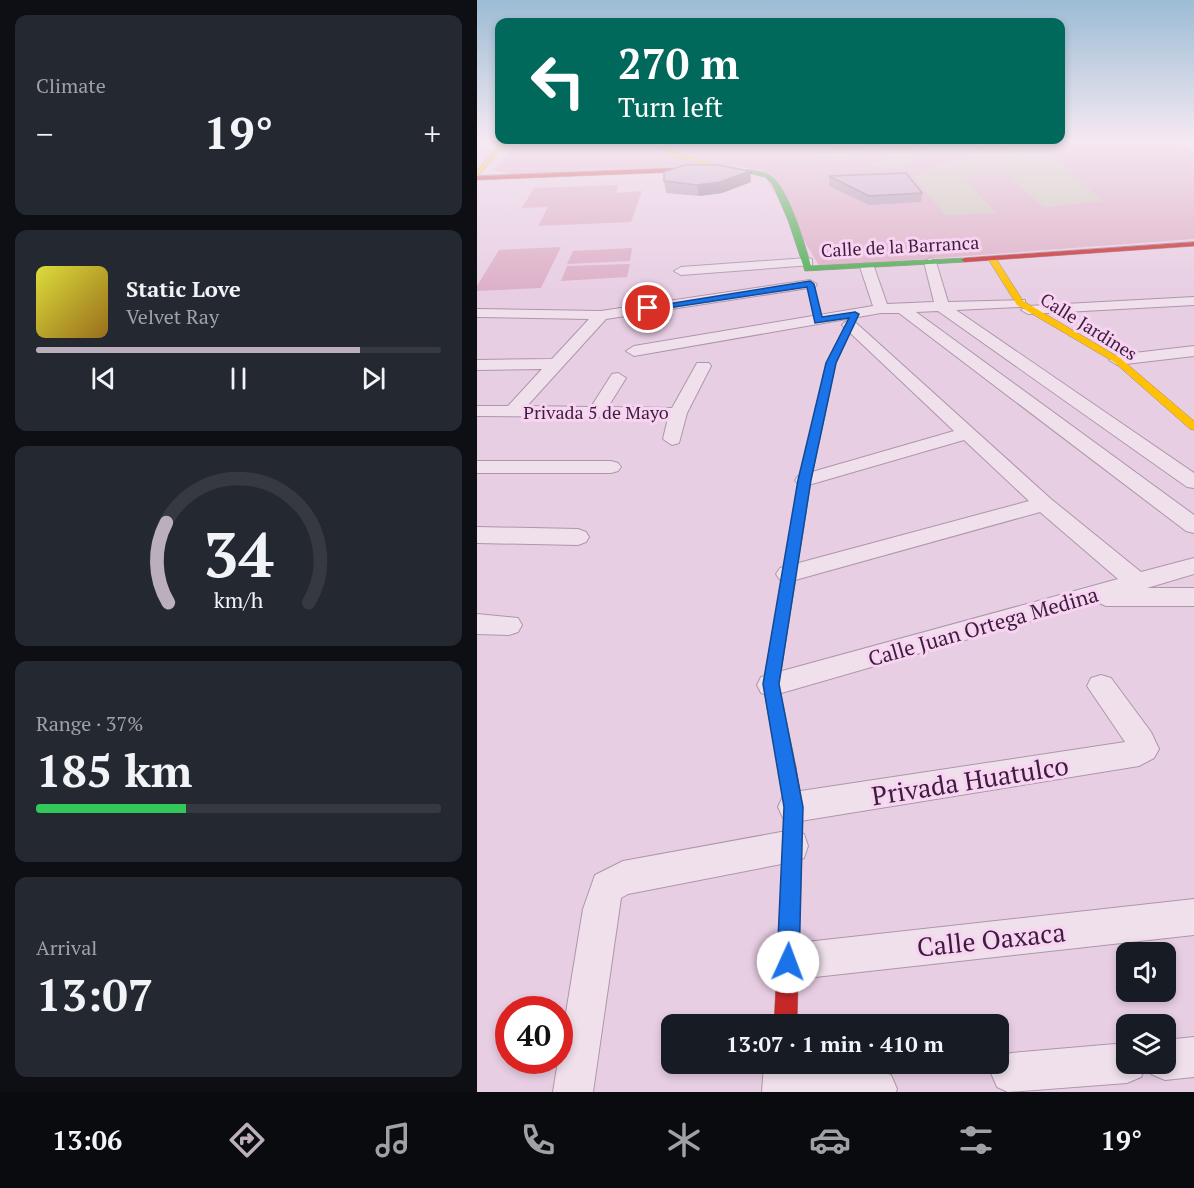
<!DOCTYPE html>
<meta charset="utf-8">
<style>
:root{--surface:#171b24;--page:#242831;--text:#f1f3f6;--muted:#9ea1a6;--line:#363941;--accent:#bbafbd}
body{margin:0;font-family:"PT Serif",serif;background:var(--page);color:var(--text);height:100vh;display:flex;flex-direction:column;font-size:22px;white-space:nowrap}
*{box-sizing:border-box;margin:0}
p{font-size:20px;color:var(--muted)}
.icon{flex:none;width:33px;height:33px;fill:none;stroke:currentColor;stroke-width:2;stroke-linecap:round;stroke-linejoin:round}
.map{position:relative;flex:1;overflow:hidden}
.panel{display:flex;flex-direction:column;gap:15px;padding:15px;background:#0d0f14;width:477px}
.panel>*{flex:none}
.banner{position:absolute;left:18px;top:18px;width:570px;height:126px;border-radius:12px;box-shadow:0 3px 9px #0003;background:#00695c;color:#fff;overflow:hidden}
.fabs{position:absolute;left:639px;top:942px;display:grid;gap:12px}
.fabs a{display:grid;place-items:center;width:60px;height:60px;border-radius:12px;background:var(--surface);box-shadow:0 3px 9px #0003;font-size:30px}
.speed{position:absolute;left:18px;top:996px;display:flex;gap:12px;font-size:30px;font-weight:700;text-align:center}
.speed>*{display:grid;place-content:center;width:78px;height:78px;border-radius:50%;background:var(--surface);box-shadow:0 3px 9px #0003;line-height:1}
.speed .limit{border:9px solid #d22;background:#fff;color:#111}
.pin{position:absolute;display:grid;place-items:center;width:51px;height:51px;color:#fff;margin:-26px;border:3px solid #fff;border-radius:50%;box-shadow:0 2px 6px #0007}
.me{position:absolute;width:66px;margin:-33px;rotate:2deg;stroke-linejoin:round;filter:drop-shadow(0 0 4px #0008)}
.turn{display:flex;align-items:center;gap:21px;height:126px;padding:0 24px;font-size:27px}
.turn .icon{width:78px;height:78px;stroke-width:2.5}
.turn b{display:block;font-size:42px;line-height:51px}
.big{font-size:45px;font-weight:800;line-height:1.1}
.panel .tile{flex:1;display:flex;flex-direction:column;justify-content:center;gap:9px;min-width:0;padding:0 21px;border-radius:12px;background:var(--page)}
.panel .dial{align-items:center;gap:0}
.dial svg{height:156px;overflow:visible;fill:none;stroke:var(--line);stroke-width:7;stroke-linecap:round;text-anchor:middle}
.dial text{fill:var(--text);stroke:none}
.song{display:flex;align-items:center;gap:18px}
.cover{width:72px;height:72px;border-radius:9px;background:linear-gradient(135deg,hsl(60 70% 55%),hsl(40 70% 35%))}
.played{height:6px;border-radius:3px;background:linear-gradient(90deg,var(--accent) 80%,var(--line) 80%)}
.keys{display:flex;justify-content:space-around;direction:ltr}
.heat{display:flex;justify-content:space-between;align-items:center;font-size:33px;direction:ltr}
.charge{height:9px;border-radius:4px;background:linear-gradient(90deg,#34c759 37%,var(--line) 0)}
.trip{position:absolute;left:184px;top:1014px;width:348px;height:60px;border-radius:12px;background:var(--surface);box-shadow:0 3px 9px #0003;font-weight:800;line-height:60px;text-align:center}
.tab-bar{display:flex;height:96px;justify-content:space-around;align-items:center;background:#090b0e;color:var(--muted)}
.tab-bar .icon{width:42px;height:42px}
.tab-bar .selected{color:var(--accent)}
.tab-bar b{font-size:27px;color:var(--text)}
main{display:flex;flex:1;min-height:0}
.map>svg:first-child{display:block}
.green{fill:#dcafc6}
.water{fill:#cbc8b8}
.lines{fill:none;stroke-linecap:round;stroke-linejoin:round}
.street-casing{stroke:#ad96ab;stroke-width:2}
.fast-casing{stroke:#9c869a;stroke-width:1}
.slow-casing{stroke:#9c869a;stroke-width:1}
.jam-casing{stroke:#9c869a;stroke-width:1}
.street{fill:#efe0ec;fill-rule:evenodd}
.fast{fill:#4caf50;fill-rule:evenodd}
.slow{fill:#ffc107;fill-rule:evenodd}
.jam{fill:#c62828;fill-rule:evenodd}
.wall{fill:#ae96ae}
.shaded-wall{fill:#8d7a8d}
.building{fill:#caaeca;stroke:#8d7a8d;stroke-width:1.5}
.route{fill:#1a73e8;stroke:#114b97;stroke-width:1.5}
.labels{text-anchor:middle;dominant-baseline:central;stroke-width:6;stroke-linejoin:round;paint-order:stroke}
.far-street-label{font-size:18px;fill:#3b1d3d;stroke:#f9d3f2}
.street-label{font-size:21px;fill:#3b1d3d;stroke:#f9d3f2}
.near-street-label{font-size:26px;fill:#3b1d3d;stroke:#f9d3f2}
</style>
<main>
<section class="panel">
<div class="tile"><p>Climate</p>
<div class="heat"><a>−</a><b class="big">19°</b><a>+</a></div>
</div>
<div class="tile">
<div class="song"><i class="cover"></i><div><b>Static Love</b><p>Velvet Ray</p></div></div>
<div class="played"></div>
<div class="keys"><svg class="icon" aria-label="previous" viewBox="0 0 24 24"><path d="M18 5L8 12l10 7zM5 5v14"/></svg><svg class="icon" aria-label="pause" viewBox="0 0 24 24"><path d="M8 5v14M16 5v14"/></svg><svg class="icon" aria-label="next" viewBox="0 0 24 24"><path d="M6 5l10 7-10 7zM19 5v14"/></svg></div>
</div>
<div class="tile dial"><svg viewBox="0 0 100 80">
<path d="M14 69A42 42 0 1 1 86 69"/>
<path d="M14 69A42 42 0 0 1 13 28" stroke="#bbafbd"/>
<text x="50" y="56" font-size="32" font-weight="700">34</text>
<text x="50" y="72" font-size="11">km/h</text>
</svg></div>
<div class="tile"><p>Range · 37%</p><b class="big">185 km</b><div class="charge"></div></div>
<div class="tile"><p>Arrival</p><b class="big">13:07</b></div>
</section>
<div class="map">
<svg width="717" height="1092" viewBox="0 0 717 1092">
<rect width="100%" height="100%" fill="#e8cee3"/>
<path class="green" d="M 41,140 L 690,140 L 717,154 L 717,239 L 343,267 L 287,175 L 270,170 L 268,167 L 68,175 L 33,175 L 17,170 Z
M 141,185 L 139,193 L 165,191 L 154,222 L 61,226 L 71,207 L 45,208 L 57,188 Z
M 84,247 L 64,288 L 0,291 L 0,286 L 22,250 Z
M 155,248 L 153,261 L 90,264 L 96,251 Z
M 153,264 L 150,277 L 84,281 L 90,266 Z"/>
<path class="water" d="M 471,140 L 478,145 L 478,149 L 463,154 L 448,153 L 445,150 L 452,147 L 437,141 Z
M 560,147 L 570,149 L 625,201 L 567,207 L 530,175 L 495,176 L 489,180 L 519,213 L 468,215 L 436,176 L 505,149 Z
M 364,149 L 370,149 L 372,153 L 374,151 L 385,152 L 390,156 L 369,161 L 354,161 L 353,157 L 339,155 Z
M 411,150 L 436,152 L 440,158 C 431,169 407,170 394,165 L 395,162 L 409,159 L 404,153 Z"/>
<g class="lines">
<defs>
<path id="street" d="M 696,140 L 706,140 L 717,145 L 717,152 Z
M 330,258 L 335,259 L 335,265 L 204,275 L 197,271 L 204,267 Z
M 453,258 L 459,262 L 471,302 L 548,300 L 548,306 L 543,307 L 479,310 L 717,473 L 717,488 L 710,487 L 461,311 L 439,312 L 717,515 L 717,533 L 709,531 L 422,313 L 404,313 L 157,356 L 149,351 L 157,346 L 396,306 L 383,267 L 390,263 L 397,267 L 410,304 L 457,302 L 447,262 Z
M 333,280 L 340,284 L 338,287 L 129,319 L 50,406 L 114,407 L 135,374 L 141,373 L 149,378 L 131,407 L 195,408 L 220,363 L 232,363 L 234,366 L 210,413 L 202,443 L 195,445 L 186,439 L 191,418 L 0,416 L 0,406 L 31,406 L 65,369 L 0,370 L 0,360 L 75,359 L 112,319 L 0,317 L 0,309 L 124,311 Z
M 717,297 L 717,305 L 551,314 L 544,310 L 551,306 Z
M 373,320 L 378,322 L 574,499 L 664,572 L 717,558 L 717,574 L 670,588 L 717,588 L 717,606 L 629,606 L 620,602 L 294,696 L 284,693 L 280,685 L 284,677 L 294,674 L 641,579 L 563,512 L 311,582 L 303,580 L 299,574 L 303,568 L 552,501 L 487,440 L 335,484 L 321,484 L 318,480 L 321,476 L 477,431 L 368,328 L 365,325 L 368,322 Z
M 717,346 L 717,356 L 640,365 L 632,360 L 640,355 Z
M 0,461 L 134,461 L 141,463 L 144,467 L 141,471 L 134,473 L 0,473 Z
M 0,527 L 101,529 L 109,532 L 112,537 L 109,542 L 101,545 L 0,543 Z
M 0,614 L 41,618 L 45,625 L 41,632 L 32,635 L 0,634 Z
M 624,675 L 634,678 L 674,732 L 682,749 L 677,758 L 662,766 L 317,822 L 306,818 L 301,807 L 306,796 L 317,792 L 648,742 L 610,686 L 614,678 Z
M 315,830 L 327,834 L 331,846 L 327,858 L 315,862 L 151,894 L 144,898 L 116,1092 L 76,1092 L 106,909 L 118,875 L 146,861 Z
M 717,899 L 717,935 L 311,980 L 298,975 L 293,962 L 298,949 L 311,944 Z
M 717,1037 L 717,1077 L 688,1080 L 674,1074 L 670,1064 L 664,1077 L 650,1083 L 531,1092 L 520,1087 L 514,1073 L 518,1064 L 522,1064 L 522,1058 L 534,1053 L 650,1043 L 650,1064 L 688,1064 L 688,1040 Z
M 287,1064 C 313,1061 390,1064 414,1075 L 420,1089 L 419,1092 L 285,1092 Z"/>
<path id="fast" d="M 273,170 C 280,172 289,172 295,177 C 312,190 328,245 334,266 L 488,258 L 492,260 L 488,262 L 328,271 L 311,220 L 295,183 L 288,177 L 271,173 Z
M 378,311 L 382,314 L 359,363 L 334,480 L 302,685 L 319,767 L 316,773 L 310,775 L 304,773 L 301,767 L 286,685 L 322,480 L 349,363 L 374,314 Z"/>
<path id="slow" d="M 26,140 L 32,140 L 0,177 L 0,171 Z
M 178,140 L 183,140 L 197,153 L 234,163 L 231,165 L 193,155 Z
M 512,257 L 518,257 L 546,301 L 643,358 L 717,421 L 717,430 L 713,429 L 637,362 L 540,305 L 511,259 Z"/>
<path id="jam" d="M 200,168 L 276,172 L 273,174 L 200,172 L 0,180 L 0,176 Z
M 717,242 L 717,246 L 488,262 L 484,260 L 488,258 Z
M 310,759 L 316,761 L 319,767 L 326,807 L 320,1024 L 297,1024 L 308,807 L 301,767 L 304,761 Z"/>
</defs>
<use href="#street" class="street-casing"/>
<use href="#fast" class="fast-casing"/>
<use href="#slow" class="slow-casing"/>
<use href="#jam" class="jam-casing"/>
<use href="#street" class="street"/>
<use href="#fast" class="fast"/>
<use href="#slow" class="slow"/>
<use href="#jam" class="jam"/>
</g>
<path class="wall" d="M 352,176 L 445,193 L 444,202 L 392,205 L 352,186 Z
M 187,181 L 274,182 L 245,193 L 222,196 L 189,193 Z"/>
<path class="shaded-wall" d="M 273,171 L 274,182 L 245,193 L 222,196 L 220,185 Z"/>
<path class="building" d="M 208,165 L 241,165 L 273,171 L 243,182 L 220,185 L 187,181 L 187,172 Z
M 429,173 L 445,193 L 392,196 L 352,176 Z"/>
<linearGradient id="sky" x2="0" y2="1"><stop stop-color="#9cbcd5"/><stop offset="0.48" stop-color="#f5e9f2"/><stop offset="1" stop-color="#f5e9f2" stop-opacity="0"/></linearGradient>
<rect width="717" height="293" fill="url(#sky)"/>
<path class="route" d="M 333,281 L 337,284 L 345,317 L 378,312 L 382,314 L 359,363 L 334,480 L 302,684 L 326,807 L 322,962 L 319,970 L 311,973 L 303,970 L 300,962 L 307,807 L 286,684 L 321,480 L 349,363 L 372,318 L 338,323 L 330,287 L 171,311 L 166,308 Z"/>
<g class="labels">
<g class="far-street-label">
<text transform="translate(423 246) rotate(-3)">Calle de la Barranca</text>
<text transform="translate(612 326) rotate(32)">Calle Jardines</text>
<text x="119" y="412">Privada 5 de Mayo</text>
</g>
<g class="street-label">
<text transform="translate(506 626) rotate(-16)">Calle Juan Ortega Medina</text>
</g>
<g class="near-street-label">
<text transform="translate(493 780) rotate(-9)">Privada Huatulco</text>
<text transform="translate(514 939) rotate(-6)">Calle Oaxaca</text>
</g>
</g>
</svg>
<div class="fabs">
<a><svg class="icon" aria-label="sound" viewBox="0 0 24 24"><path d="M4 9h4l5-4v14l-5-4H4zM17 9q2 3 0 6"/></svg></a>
<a><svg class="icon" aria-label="layers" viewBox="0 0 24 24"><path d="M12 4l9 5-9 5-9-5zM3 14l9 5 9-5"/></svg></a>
</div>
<div class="speed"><div class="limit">40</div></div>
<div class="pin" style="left:171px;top:308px;background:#d93025"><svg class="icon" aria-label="arrive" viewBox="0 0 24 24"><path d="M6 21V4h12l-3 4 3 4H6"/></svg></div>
<svg class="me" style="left:311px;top:962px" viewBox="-20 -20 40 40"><circle r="19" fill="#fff"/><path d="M0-13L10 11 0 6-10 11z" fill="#1a73e8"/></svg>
<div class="trip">13:07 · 1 min · 410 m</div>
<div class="banner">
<div class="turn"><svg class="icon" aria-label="left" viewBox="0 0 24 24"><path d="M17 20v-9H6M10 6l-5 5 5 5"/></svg><div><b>270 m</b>Turn left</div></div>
</div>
</div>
</main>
<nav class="tab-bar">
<b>13:06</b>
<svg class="icon selected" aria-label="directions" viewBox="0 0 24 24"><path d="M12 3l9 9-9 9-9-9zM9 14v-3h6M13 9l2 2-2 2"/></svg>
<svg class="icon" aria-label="music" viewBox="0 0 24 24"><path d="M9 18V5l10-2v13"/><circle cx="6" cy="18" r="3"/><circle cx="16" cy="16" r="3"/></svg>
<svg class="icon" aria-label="phone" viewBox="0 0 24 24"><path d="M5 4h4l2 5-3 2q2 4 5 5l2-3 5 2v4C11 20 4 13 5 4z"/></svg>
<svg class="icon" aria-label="climate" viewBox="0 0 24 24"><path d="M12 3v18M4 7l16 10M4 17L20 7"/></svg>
<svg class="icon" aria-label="car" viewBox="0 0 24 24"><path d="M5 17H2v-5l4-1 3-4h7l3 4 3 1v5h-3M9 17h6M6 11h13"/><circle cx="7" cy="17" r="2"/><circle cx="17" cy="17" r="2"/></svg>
<svg class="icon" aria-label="filters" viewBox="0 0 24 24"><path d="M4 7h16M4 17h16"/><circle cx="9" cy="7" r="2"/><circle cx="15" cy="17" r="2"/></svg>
<b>19°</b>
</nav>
